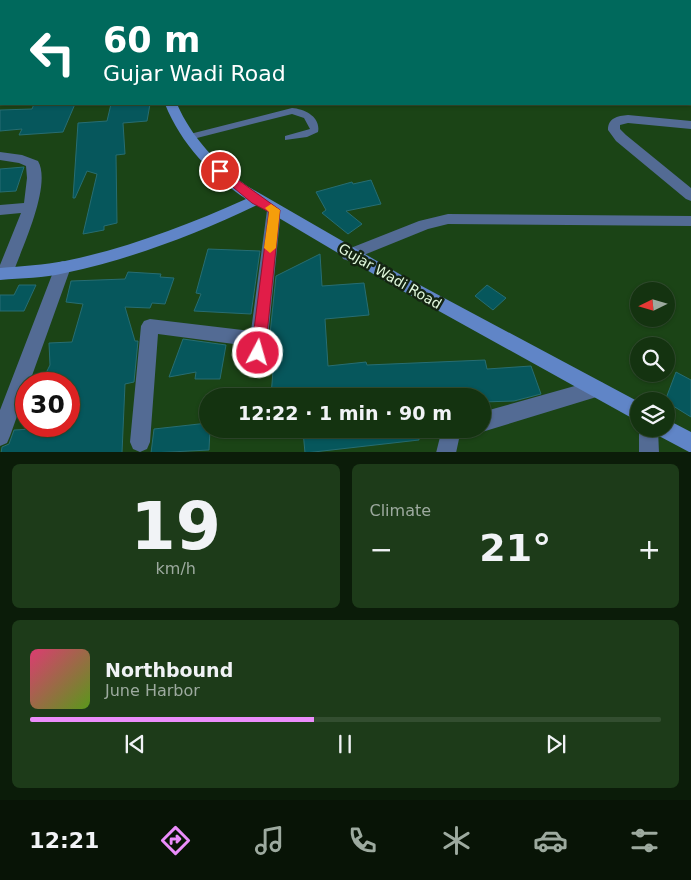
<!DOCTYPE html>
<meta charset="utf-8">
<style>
:root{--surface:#143310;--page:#1d3b19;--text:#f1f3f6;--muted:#9daa9f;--line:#334e30;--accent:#eb8dfb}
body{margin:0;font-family:"DejaVu Sans",sans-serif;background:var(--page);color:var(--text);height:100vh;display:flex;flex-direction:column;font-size:19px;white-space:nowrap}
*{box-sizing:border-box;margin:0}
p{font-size:16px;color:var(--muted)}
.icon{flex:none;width:28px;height:28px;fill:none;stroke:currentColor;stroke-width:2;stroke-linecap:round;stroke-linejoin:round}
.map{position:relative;height:452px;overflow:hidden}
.panel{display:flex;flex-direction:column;gap:12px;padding:12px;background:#0b1c09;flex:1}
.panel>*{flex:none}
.hud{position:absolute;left:0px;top:0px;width:691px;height:105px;box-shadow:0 1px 4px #0004,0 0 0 1px var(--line);background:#00695c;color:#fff;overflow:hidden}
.needle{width:32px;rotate:265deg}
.tools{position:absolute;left:630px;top:282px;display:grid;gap:10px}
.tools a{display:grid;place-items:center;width:45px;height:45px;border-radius:50%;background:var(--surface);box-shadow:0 1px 4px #0004,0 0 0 1px var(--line);font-size:25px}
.speed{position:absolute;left:15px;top:372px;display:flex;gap:10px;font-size:25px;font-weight:700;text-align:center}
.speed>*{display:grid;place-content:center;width:65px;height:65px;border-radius:50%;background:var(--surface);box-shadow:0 1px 4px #0004,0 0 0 1px var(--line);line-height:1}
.speed .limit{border:8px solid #d22;background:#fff;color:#111}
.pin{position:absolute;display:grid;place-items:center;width:42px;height:42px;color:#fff;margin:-21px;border:2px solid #fff;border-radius:50%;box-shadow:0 1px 5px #0007}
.me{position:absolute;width:55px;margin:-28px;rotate:6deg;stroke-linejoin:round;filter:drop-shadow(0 0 4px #0008)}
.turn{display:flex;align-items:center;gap:18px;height:105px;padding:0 20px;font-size:22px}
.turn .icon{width:65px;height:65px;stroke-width:2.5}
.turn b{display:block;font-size:35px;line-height:42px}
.big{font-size:38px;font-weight:700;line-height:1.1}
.panel .widget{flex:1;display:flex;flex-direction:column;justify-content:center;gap:8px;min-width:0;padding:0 18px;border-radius:8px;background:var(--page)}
.panel .dial{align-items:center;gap:0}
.dial b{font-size:65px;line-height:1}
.song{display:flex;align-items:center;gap:15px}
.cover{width:60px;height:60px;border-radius:8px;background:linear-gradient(135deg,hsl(340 70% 55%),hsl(90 70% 35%))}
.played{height:5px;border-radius:2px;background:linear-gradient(90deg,var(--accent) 45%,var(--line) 45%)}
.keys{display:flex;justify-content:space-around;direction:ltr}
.heat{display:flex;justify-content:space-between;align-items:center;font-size:28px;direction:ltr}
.panel .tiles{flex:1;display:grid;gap:12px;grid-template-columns:1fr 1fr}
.widget:last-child{grid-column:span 2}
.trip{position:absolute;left:199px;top:388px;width:292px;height:50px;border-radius:25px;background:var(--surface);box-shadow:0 1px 4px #0004,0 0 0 1px var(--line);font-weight:700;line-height:50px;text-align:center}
.menu{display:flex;height:80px;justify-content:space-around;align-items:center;background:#081406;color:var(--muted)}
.menu .icon{width:35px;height:35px}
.menu .on{color:var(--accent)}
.menu b{font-size:22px;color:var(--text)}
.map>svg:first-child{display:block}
.building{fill:#06575c;stroke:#276d72}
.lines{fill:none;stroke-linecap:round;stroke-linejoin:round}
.lane{fill:#536b94;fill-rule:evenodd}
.street{fill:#536b94;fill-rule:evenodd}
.secondary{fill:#6085c7;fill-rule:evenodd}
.route{fill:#e11d48;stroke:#92132f}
.slow{fill:#f59e0b}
.labels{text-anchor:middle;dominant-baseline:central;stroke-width:5;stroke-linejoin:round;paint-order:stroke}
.street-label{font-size:14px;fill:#e2f9de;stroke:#142512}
</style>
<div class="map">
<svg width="691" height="453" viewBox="0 0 691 453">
<rect width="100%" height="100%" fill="#1b4416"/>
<path class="building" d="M 34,104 L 75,104 L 63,132 L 19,135 L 22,129 L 0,131 L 0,110 L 32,109 Z
M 111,104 L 150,104 L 147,121 L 123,123 L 125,154 L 116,155 L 117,223 L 104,226 L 104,230 L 83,234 L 97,174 L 87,171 L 75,198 L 73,198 L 78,123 L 107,121 Z
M 24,167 L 16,191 L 0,192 L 0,169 Z
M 371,180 L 381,204 L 346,211 L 362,224 L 348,234 L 322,213 L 326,210 L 316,192 L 352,182 L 353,184 Z
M 208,249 L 260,251 L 251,314 L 194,311 L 201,294 L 196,293 Z
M 320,254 L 322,286 L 364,283 L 369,315 L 325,319 L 328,366 L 366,362 L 367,365 L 485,360 L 487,369 L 531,366 L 541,394 L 514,401 L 482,402 L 482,396 L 271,396 L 274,358 L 268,359 L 273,335 L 270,334 L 276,276 Z
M 128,272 L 161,274 L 160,277 L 174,278 L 165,304 L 152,303 L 150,308 L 125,307 L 135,341 L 138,341 L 134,382 L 125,384 L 122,453 L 1,453 L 2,447 L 9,444 L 14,430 L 69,427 L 69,381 L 45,375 L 50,365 L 49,343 L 72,342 L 83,304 L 66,302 L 71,281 L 125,279 Z
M 19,285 L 36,285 L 24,311 L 0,311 L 0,295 L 14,295 Z
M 487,285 L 506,298 L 493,310 L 475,296 Z
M 183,339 L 226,345 L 220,379 L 195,379 L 196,372 L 169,377 Z
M 676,372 L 691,380 L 691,417 L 665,401 Z
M 208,423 L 208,429 L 210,429 L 209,450 L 151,453 L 154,429 Z
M 322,429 L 419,429 L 419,440 L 305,453 L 303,431 Z"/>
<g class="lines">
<path class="lane" d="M 292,108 C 305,109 321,117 318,132 L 307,137 L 285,140 L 285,136 L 310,129 L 304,118 L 292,114 L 189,140 L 184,137 L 186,135 Z"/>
<path class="street" d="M 648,0 L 660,0 L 661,1 L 649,1 Z
M 690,8 L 691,8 L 691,14 L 690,14 Z
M 0,17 L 1,17 L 1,23 L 0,23 Z
M 690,40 L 691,40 L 691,46 L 690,46 Z
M 0,44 L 1,44 L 1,50 L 0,50 Z
M 690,87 L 691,87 L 691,93 L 690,93 Z
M 0,98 L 1,104 L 5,105 L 0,106 Z
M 628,115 L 691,121 L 691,129 L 628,123 L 620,125 L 620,129 L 626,135 L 691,188 L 691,201 L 686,199 L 616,141 L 608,130 C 608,118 617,116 628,115 Z
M 0,152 L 22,155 L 38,161 C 52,185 22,248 13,273 L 11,277 L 5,279 L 0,278 L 0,265 L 21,213 L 0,215 L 0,205 L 24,203 L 27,178 L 26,166 L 19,163 L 0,160 Z
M 274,205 L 279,206 L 281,210 L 265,366 L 263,372 L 256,374 L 249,372 L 247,366 L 249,346 L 158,334 L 150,442 L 147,449 L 140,452 L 133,449 L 130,442 L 141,326 L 144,321 L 150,319 L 251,331 L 267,210 L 269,206 Z
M 448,214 L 691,216 L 691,226 L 448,224 L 428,229 L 349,261 L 343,259 L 341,255 L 343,251 L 419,221 Z
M 63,261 L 69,263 L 71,267 L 29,384 L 26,384 L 26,391 L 10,436 L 7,443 L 0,446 L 0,410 L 55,267 L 57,263 Z
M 596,380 L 603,383 L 606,389 L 603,395 L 482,432 L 475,429 L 482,429 L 482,412 Z
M 639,427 L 639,429 L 658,429 L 659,453 L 639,453 Z
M 442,429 L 470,429 L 467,436 L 459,439 L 456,453 L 436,453 Z"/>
<path class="secondary" d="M 165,104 L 177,104 C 192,138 217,164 247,186 L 403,276 L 639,402 L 639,422 L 392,285 L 257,205 C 196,234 132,259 65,273 C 44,278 22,278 0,280 L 0,268 C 22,266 44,265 65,261 C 128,248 188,225 246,199 C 211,175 181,144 165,104 Z
M 666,419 L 691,432 L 691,453 L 659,436 L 656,429 L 666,429 Z"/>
</g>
<path class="route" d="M 220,167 L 280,210 L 265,353 L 263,357 L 258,359 L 253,357 L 251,353 L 269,212 L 252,203 L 216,173 L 214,171 Z"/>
<path class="slow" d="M 271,204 L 280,210 L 276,248 L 270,253 L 264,248 L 269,212 L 265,208 Z"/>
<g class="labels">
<g class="street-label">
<text transform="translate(390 276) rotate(30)">Gujar Wadi Road</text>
</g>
</g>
</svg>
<div class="tools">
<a><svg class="needle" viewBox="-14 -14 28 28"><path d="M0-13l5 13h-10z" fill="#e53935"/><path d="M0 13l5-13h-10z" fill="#9daa9f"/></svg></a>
<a><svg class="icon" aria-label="search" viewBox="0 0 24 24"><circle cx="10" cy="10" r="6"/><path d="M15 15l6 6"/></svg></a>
<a><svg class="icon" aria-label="layers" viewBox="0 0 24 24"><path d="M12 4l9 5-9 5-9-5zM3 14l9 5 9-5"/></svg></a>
</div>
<div class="speed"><div class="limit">30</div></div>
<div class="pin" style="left:220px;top:171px;background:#d93025"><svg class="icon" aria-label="arrive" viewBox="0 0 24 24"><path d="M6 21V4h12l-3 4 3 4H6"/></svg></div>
<svg class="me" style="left:258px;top:353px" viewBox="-20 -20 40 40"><circle r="17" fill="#e11d48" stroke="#fff" stroke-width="3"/><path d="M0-11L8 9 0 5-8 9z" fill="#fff"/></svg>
<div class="trip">12:22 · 1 min · 90 m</div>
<div class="hud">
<div class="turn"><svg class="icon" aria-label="left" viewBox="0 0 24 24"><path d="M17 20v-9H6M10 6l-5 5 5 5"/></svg><div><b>60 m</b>Gujar Wadi Road</div></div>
</div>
</div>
<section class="panel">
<div class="tiles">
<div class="widget dial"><b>19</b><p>km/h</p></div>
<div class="widget"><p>Climate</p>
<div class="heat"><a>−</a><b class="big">21°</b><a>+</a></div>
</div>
<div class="widget">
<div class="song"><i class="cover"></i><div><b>Northbound</b><p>June Harbor</p></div></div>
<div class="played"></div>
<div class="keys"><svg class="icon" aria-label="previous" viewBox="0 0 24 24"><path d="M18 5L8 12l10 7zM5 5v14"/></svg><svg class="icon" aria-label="pause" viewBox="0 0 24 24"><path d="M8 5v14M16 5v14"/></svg><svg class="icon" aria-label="next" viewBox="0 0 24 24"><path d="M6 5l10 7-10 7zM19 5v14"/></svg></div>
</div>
</div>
</section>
<nav class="menu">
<b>12:21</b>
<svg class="icon on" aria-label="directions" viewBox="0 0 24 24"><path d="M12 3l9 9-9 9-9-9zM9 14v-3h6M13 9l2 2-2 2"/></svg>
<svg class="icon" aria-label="music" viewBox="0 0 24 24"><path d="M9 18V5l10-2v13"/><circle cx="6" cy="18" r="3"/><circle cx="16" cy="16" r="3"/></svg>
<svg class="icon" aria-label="phone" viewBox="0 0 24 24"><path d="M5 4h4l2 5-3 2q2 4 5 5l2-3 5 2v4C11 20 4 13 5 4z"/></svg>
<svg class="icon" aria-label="climate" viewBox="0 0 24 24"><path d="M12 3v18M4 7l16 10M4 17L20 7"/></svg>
<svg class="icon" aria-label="car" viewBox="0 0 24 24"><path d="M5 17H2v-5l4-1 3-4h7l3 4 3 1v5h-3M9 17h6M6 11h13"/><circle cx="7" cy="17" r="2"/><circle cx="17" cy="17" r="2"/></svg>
<svg class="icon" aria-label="filters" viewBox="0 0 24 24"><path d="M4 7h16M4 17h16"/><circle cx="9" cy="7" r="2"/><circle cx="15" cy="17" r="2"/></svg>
</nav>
